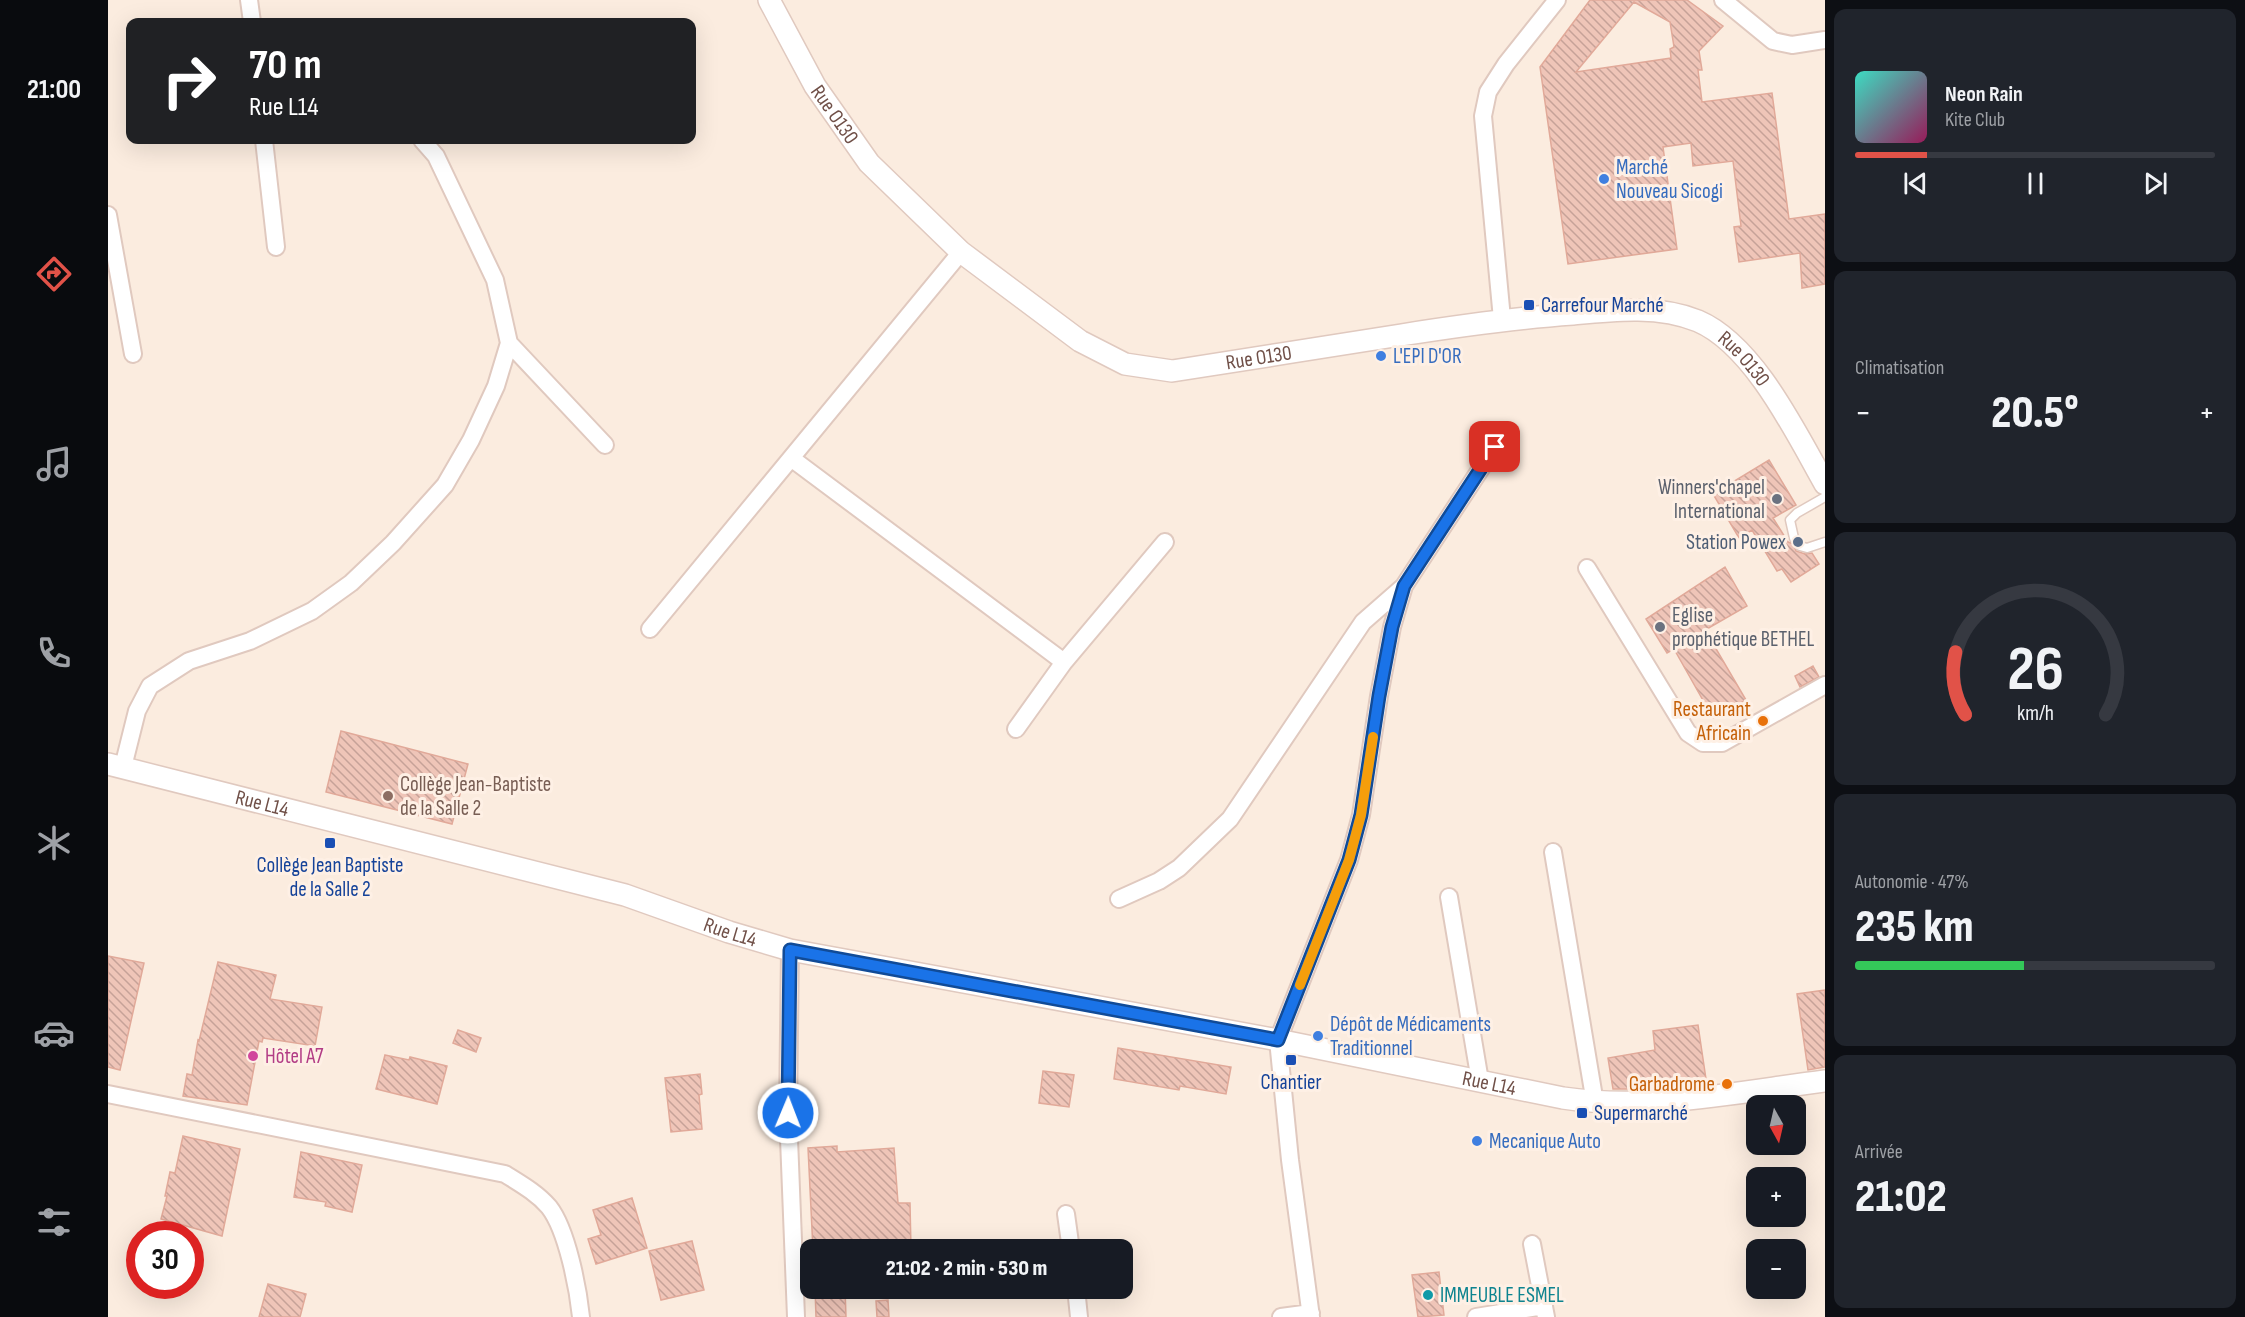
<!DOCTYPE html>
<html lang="fr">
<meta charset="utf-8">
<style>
:root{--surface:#171b24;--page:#20242c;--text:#f1f3f6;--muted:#9ea1a6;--line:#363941;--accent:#e15248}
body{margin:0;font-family:"Sofia Sans Condensed",sans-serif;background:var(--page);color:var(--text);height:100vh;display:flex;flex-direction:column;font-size:22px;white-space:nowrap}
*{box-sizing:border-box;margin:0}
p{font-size:20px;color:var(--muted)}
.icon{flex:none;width:33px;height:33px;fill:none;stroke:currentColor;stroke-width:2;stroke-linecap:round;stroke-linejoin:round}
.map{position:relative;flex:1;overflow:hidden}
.drawer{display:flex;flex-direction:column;gap:9px;padding:9px;background:#0d0f14;width:420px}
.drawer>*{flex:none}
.top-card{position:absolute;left:18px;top:18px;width:570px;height:126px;border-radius:12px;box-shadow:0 6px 24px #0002;background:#202124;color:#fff;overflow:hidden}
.needle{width:39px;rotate:172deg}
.buttons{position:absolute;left:1638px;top:1095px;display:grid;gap:12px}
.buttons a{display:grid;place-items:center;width:60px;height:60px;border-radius:12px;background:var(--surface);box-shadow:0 6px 24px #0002;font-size:30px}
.speed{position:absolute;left:18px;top:1221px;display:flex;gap:12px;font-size:30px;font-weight:700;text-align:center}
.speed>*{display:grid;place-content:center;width:78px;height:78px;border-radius:50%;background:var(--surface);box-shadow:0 6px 24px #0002;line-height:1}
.speed .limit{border:9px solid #d22;background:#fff;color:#111}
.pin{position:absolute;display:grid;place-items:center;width:51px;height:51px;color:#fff;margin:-26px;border-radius:12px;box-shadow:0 3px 9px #0006}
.me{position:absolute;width:66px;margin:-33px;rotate:1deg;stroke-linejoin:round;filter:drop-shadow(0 0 4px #0008)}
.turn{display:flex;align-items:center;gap:21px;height:126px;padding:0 24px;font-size:27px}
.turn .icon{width:78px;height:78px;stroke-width:2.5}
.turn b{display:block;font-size:42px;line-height:51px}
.big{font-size:45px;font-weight:800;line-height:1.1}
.drawer .widget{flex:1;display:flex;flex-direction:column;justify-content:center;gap:9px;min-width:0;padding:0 21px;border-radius:12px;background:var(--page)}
.drawer .dial{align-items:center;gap:0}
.dial svg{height:156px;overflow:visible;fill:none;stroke:var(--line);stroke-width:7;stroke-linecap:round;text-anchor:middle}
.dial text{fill:var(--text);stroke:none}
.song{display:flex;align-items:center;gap:18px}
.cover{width:72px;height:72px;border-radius:9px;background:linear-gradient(135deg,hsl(170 70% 55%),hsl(330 70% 35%))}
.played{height:6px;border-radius:3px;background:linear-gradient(90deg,var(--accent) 20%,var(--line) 20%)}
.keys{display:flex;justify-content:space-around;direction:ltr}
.heat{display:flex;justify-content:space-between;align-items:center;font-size:33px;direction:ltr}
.charge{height:9px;border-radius:4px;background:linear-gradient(90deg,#34c759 47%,var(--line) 0)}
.trip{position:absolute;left:692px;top:1239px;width:333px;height:60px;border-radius:12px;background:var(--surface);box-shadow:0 6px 24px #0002;font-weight:800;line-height:60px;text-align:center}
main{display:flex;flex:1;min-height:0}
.tabs{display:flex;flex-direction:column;width:108px;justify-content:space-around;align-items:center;background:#090b0e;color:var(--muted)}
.tabs .icon{width:42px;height:42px}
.tabs .on{color:var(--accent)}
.tabs b{font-size:27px;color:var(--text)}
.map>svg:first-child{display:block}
.building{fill:url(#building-back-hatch);stroke:#e1a999;stroke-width:1.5;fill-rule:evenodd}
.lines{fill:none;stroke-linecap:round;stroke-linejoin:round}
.service-casing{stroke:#e0c9bf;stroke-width:11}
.minor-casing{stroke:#e0c9bf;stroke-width:20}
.tertiary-casing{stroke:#e0c9bf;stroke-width:24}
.service{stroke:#fff;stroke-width:8}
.minor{stroke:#fff;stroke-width:16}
.tertiary{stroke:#fff;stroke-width:21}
.route-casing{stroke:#114b97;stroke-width:15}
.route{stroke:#1a73e8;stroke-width:10}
.slow{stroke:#f59e0b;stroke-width:10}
.shop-dot{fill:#3f7fe0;stroke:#fef0e5;stroke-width:2}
.transit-dot{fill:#1a4fb4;stroke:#fef0e5;stroke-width:2}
.worship-dot{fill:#6b7280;stroke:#fef0e5;stroke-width:2}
.service-dot{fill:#5c6f8a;stroke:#fef0e5;stroke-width:2}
.food-dot{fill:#e8710a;stroke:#fef0e5;stroke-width:2}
.education-dot{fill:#8d6e63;stroke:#fef0e5;stroke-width:2}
.hotel-dot{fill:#d1479c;stroke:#fef0e5;stroke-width:2}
.culture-dot{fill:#0f9aa8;stroke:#fef0e5;stroke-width:2}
.labels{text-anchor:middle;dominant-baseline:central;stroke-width:6;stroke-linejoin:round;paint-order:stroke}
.street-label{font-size:21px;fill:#705048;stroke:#fef0e5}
.shop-label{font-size:21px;fill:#366cbe;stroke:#fef0e5;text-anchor:start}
.transit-label{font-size:21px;fill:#164399;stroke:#fef0e5;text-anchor:start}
.worship-label{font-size:21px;fill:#5b616d;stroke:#fef0e5;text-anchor:end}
.service-label{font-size:21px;fill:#4e5e75;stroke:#fef0e5;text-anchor:end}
.food-label{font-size:21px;fill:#c56008;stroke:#fef0e5;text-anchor:end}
.education-label{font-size:21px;fill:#785e54;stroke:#fef0e5;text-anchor:start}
.hotel-label{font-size:21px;fill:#b23c85;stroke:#fef0e5;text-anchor:start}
.culture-label{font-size:21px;fill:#0d838f;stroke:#fef0e5;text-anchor:start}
</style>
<main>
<nav class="tabs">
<b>21:00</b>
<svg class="icon on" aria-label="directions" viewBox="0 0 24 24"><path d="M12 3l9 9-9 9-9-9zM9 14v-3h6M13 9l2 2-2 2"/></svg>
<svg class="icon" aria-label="music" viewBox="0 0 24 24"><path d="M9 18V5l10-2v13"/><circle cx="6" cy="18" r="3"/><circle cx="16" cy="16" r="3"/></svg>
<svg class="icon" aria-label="phone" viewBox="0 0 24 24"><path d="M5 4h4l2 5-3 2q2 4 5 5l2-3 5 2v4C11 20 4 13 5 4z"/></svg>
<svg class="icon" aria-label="climate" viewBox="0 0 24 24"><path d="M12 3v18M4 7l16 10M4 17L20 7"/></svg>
<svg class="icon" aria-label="car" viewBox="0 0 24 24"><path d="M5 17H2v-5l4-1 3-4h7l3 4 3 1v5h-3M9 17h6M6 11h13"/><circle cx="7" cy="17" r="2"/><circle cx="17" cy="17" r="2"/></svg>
<svg class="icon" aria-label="filters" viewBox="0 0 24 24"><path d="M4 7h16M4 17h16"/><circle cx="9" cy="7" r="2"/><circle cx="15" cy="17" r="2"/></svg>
</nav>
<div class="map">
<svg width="1717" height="1317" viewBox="0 0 1717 1317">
<defs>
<pattern id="building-back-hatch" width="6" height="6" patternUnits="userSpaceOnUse" patternTransform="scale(1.5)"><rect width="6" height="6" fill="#efc5b8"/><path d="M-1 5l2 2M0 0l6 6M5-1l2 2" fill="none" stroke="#c6a298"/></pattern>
</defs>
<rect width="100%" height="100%" fill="#fbecdf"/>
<path class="building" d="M 1482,0 L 1579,0 L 1615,26 L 1591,51 L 1594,70 L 1590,70 L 1594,102 L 1664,93 L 1681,219 L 1717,214 L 1717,284 L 1694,288 L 1692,253 L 1631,262 L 1626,227 L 1633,226 L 1625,161 L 1585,166 L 1583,143 L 1555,147 L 1569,249 L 1460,264 L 1432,67 ZM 1526,2 L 1562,22 L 1566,47 L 1562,49 L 1563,58 L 1468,72 Z
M 1661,460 L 1688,505 L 1665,518 L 1680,542 L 1686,544 L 1688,551 L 1697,554 L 1704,553 L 1711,564 L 1683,582 L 1674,569 L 1669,571 L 1644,530 L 1631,538 L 1605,494 Z
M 1617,567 L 1639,606 L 1597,630 L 1638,700 L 1605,718 L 1566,649 L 1559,653 L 1538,619 Z
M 1705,666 L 1711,677 L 1692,687 L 1687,676 Z
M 233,731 L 360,764 L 344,824 L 218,792 Z
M 0,956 L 36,963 L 12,1070 L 0,1067 Z
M 110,962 L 168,975 L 162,999 L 214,1007 L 207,1046 L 155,1038 L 154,1042 L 151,1041 L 139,1105 L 75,1096 L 79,1074 L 84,1075 L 90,1040 L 91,1041 Z
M 1717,990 L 1717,1067 L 1700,1070 L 1689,994 Z
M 1590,1025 L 1598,1079 L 1528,1089 L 1505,1089 L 1500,1058 L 1547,1050 L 1545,1031 Z
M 350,1030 L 373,1038 L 368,1052 L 345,1043 Z
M 1010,1048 L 1123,1067 L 1118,1094 L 1072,1086 L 1071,1090 L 1006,1079 Z
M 277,1055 L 301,1060 L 302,1057 L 339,1066 L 329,1104 L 268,1089 Z
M 935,1071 L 966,1075 L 961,1107 L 931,1103 Z
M 592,1074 L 594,1094 L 591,1095 L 594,1129 L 563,1132 L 557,1078 Z
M 75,1136 L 132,1149 L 114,1236 L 53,1219 L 59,1196 L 57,1196 L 62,1172 L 67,1173 Z
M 729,1146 L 729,1152 L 786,1148 L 790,1203 L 802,1203 L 803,1249 L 778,1250 L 778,1247 L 756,1250 L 705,1250 L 700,1148 Z
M 193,1152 L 254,1165 L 244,1212 L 217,1206 L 218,1202 L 186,1197 Z
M 524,1198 L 539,1248 L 488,1264 L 480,1239 L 493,1235 L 485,1210 Z
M 584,1241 L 596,1290 L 553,1300 L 541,1251 Z
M 1331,1272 L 1336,1315 L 1310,1317 L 1304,1275 Z
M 160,1284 L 198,1294 L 192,1317 L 151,1317 Z
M 707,1288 L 737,1288 L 738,1317 L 708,1317 Z
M 780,1300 L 781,1317 L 769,1317 L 768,1301 Z"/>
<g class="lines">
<defs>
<path id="service" d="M 1686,538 L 1682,520 L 1689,513 L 1717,497
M 1692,546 L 1699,548 L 1717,542"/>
<path id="minor" d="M 141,0 L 144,22
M 1615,0 L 1665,41 L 1684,45 L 1717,40
M 156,140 L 168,247
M 0,215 L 25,354
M 1394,319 L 1375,116 L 1380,92 L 1398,64 L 1449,0
M 401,343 L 497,445
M 683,458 L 956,662
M 1479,568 L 1580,733 L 1595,743 L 1614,743 L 1717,685
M 542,629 L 853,252
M 908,729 L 956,662 L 1057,542
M 15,767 L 29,711 L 42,686 L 81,661 L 142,641 L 204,611 L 243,583 L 285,543 L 337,485 L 363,440 L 388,386 L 401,343 L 387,280 L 328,156 L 314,140
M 1445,852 L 1487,1103
M 1341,897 L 1372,1081
M 1011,899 L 1051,881 L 1071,868 L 1122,819 L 1255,622 L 1295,587
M 682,950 L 680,1113 L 688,1317
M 0,1094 L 397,1174 C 413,1184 429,1193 441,1207 C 459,1230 470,1288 473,1317
M 958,1214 L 963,1250
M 1424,1244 L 1438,1317
M 968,1288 L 971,1317
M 1173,1317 L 1203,1313
M 1203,1317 L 1182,1160 L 1170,1040 L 1241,860 L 1253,815 L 1271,696 L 1284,627 L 1296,586 L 1387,447
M 1368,1317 L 1436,1306"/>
<g id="tertiary">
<path id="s1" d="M 661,0 L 707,86 L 761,163 L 853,252 L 972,341 L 1017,364 L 1064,371 C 1140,359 1217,347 1293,335 C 1350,326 1407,318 1465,314 C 1506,310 1551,305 1590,321 C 1646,345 1688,433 1717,484"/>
<path id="s2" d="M 0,764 L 517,895 L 621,932 L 682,950 L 1170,1040 L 1455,1098 C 1542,1111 1630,1092 1717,1081"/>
</g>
</defs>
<use href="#service" class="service-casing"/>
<use href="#minor" class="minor-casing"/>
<use href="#tertiary" class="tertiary-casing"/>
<use href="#service" class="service"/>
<use href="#minor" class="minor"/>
<use href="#tertiary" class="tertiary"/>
</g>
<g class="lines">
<defs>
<path id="route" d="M 680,1113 L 682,950 L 1170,1040 L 1241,860 L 1253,815 L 1271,696 L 1284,627 L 1296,586 L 1387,447"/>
</defs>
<use href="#route" class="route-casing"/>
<use href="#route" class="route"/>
<path class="slow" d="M 1192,985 L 1241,860 L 1253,815 L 1265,737"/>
</g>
<g class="shop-dot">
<circle cx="1496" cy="179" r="6"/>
<circle cx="1273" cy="356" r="6"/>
<circle cx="1210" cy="1036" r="6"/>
<circle cx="1369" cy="1141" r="6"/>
</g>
<g class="transit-dot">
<rect x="1415" y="299" width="12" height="12" rx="3"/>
<rect x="216" y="837" width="12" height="12" rx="3"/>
<rect x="1177" y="1054" width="12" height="12" rx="3"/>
<rect x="1468" y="1107" width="12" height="12" rx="3"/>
</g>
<g class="worship-dot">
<circle cx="1669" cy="499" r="6"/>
<circle cx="1552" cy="627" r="6"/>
</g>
<circle class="service-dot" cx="1690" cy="542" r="6"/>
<g class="food-dot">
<circle cx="1655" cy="721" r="6"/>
<circle cx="1619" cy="1084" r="6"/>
</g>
<circle class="education-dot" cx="280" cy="796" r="6"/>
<circle class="hotel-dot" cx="145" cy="1056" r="6"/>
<circle class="culture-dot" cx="1320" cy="1295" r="6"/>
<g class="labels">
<g class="street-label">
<text stroke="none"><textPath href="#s1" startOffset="132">Rue O130</textPath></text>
<text stroke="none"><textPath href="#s1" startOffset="654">Rue O130</textPath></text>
<text stroke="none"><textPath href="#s1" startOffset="1158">Rue O130</textPath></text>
<text stroke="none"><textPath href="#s2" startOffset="159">Rue L14</textPath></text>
<text stroke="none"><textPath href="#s2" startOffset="645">Rue L14</textPath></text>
<text stroke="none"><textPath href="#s2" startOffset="1419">Rue L14</textPath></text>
</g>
<g class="shop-label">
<text x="1508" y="167">Marché<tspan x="1508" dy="24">Nouveau Sicogi</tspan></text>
<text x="1285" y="356">L'EPI D'OR</text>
<text x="1222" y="1024">Dépôt de Médicaments<tspan x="1222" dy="24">Traditionnel</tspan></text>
<text x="1381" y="1141">Mecanique Auto</text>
</g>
<g class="transit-label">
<text x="1433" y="305">Carrefour Marché</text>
<text x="222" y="865" text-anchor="middle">Collège Jean Baptiste<tspan x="222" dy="24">de la Salle 2</tspan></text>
<text x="1183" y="1082" text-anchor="middle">Chantier</text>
<text x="1486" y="1113">Supermarché</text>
</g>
<g class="worship-label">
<text x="1657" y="487">Winners'chapel<tspan x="1657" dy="24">International</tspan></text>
<text x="1564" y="615" text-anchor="start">Eglise<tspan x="1564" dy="24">prophétique BETHEL</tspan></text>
</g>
<g class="service-label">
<text x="1678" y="542">Station Powex</text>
</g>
<g class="food-label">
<text x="1643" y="709">Restaurant<tspan x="1643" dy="24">Africain</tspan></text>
<text x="1607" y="1084">Garbadrome</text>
</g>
<g class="education-label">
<text x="292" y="784">Collège Jean-Baptiste<tspan x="292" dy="24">de la Salle 2</tspan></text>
</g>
<g class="hotel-label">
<text x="157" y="1056">Hôtel A7</text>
</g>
<g class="culture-label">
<text x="1332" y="1295">IMMEUBLE ESMEL</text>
</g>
</g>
</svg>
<div class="buttons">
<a><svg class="needle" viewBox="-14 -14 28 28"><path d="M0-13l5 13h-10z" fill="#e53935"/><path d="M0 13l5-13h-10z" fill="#9ea1a6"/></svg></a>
<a>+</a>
<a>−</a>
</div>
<div class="speed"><div class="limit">30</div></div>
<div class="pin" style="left:1387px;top:447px;background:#d93025"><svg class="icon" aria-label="arrive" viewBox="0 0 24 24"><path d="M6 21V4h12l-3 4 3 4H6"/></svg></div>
<svg class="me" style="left:680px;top:1113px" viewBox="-20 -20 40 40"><circle r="17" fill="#1a73e8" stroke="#fff" stroke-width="3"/><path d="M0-11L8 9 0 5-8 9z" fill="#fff"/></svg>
<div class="trip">21:02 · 2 min · 530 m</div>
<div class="top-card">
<div class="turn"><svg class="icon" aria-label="right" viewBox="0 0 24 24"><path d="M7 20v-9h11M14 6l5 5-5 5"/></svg><div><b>70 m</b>Rue L14</div></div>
</div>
</div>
<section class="drawer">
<div class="widget">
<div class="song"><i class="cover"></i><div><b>Neon Rain</b><p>Kite Club</p></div></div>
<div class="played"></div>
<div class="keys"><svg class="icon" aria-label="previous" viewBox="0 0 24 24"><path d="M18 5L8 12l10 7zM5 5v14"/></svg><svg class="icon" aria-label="pause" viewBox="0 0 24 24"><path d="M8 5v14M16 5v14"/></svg><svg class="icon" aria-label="next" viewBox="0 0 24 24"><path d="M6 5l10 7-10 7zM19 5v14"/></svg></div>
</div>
<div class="widget"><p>Climatisation</p>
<div class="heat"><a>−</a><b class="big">20.5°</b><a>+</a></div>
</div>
<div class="widget dial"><svg viewBox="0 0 100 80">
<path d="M14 69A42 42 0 1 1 86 69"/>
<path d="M14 69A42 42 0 0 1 9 37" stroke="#e15248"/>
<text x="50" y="56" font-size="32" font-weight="700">26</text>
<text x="50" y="72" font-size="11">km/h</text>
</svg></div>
<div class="widget"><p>Autonomie · 47%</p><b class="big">235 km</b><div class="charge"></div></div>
<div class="widget"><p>Arrivée</p><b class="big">21:02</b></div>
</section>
</main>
